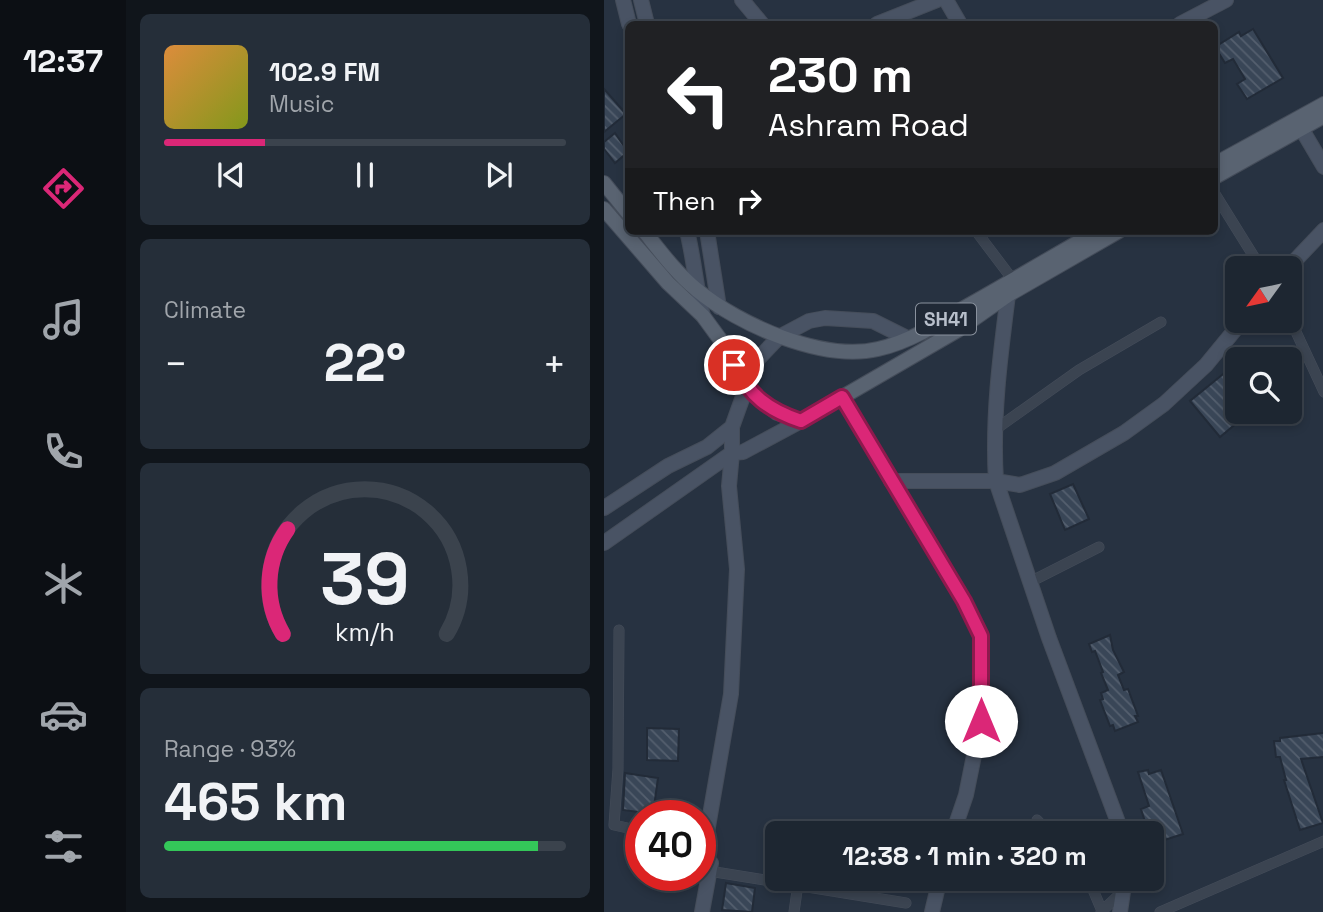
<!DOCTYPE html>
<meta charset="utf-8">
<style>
:root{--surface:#1d2631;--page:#252e39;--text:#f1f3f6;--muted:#a0a5ab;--line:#3b434d;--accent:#db2777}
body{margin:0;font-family:"Space Grotesk",sans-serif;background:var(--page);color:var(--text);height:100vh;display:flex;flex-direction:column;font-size:26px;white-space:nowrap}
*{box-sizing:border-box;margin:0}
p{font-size:23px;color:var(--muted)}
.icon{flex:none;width:38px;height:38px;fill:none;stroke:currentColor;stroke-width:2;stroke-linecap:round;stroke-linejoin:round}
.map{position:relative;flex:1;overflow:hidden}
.drawer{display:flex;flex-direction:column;gap:14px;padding:14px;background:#10151b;width:478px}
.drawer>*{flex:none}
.banner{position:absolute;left:21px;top:21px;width:593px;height:214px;border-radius:10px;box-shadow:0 4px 10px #0003,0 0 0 2px var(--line);background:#202124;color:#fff;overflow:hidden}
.needle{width:46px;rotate:237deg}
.fabs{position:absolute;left:621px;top:256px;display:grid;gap:14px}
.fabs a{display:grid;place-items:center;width:77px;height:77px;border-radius:10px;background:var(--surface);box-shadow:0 4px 10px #0003,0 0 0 2px var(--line);font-size:35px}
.speed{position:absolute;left:21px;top:800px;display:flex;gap:14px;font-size:35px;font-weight:700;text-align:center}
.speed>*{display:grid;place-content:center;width:91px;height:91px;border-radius:50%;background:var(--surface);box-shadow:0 4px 10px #0003,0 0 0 2px var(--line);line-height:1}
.speed .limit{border:10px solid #d22;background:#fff;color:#111}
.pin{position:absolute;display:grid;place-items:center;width:60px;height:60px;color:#fff;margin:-30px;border:4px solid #fff;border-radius:50%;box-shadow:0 2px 7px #0007}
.me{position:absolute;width:77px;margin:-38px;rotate:0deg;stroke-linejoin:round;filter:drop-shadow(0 0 5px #0008)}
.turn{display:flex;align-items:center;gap:24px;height:147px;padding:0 28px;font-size:32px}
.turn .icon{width:91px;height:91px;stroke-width:2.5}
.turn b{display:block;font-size:49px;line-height:60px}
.then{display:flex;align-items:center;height:66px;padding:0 28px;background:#0003;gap:14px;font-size:26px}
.big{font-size:52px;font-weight:700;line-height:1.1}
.drawer .card{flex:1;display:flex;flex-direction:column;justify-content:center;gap:10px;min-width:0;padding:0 24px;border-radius:10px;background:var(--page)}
.drawer .dial{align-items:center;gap:0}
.dial svg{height:182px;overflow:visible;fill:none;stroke:var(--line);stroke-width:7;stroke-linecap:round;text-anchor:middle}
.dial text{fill:var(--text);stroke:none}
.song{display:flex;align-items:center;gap:21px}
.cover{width:84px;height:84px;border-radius:10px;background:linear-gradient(135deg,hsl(30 70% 55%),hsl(70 70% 35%))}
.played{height:7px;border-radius:4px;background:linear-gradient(90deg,var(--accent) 25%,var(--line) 25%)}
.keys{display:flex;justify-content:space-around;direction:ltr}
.heat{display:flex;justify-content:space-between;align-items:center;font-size:38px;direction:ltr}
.charge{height:10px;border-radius:5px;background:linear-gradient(90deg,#34c759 93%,var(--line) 0)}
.trip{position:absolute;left:161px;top:821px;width:399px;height:70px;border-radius:10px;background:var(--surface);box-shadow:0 4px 10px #0003,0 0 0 2px var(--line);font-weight:700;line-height:70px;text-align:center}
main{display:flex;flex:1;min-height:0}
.menu{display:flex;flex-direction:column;width:126px;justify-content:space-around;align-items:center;background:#0c0f14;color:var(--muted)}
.menu .icon{width:49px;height:49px}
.menu .on{color:var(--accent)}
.menu b{font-size:32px;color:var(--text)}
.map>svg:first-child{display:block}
.building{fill:url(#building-back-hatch);stroke:#222b38;stroke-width:2}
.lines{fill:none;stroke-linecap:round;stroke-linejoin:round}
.street-casing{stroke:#454d5a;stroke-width:11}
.secondary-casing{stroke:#454d5a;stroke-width:16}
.primary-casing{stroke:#454d5a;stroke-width:16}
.street{stroke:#3b4451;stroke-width:10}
.secondary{stroke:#495364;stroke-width:14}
.primary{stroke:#596371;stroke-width:14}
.route-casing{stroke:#8e194d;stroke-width:18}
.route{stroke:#db2777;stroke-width:12}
.labels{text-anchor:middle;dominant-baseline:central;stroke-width:7;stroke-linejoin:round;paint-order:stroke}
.shield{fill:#202936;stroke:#8a929e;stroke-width:2}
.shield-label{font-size:19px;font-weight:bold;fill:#b8bfcb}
</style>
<main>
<nav class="menu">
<b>12:37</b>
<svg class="icon on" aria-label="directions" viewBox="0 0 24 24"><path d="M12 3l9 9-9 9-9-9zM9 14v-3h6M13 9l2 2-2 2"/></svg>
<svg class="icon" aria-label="music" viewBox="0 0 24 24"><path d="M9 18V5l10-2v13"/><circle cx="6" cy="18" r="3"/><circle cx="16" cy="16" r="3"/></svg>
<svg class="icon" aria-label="phone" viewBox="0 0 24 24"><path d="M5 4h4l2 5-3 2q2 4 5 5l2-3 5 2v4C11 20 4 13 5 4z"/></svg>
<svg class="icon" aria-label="climate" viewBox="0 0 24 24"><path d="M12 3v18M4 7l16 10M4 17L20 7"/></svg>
<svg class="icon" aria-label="car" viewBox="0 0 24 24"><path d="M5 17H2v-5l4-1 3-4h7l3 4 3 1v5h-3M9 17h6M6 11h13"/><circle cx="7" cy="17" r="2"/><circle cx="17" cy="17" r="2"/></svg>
<svg class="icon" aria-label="filters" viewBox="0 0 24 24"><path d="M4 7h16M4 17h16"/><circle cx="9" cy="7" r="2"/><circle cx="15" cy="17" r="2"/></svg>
</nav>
<section class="drawer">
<div class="card">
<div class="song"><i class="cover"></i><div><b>102.9 FM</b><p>Music</p></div></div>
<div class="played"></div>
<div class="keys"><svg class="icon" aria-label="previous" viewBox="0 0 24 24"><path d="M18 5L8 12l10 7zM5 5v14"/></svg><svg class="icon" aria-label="pause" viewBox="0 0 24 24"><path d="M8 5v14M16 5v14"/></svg><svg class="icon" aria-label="next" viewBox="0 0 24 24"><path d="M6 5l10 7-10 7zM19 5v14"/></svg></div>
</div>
<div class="card"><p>Climate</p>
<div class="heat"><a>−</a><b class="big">22°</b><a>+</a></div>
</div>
<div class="card dial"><svg viewBox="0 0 100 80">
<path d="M14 69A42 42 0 1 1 86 69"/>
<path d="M14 69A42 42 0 0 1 16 23" stroke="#db2777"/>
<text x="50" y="56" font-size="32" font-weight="700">39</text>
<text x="50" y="72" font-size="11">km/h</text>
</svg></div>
<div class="card"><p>Range · 93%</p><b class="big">465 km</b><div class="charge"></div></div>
</section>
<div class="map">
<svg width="720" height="912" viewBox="0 0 720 912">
<defs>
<pattern id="building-back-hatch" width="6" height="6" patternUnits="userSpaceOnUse" patternTransform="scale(1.75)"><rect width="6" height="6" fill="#394657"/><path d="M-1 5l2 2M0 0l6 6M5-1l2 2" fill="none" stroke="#545f6e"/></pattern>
</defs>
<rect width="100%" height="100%" fill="#273241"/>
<path class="building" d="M 649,29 L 679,78 L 643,99 L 633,84 L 641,79 L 629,59 L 621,63 L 611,47 L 635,32 L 637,36 Z
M 0,89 L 22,114 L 0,132 Z
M 11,133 L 24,152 L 11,163 L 0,149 L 0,142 Z
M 629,366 L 634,371 L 634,411 L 647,411 L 616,437 L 586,401 Z
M 469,484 L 485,519 L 461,530 L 446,494 Z
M 506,635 L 509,650 L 520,672 L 514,675 L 520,690 L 524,689 L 534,716 L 531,716 L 534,722 L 511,731 L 509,725 L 506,726 L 496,700 L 499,699 L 497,693 L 504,690 L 497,673 L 499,672 L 491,651 L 488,652 L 485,644 Z
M 43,728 L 75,729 L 74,761 L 43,760 Z
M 720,733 L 720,757 L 697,759 L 719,823 L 696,830 L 680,780 L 682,780 L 676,757 L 672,757 L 670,741 L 676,741 L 676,738 Z
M 544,770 L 545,774 L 557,770 L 579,834 L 548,844 L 548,830 L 544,831 L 537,809 L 545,806 L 534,772 Z
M 21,773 L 54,778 L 49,814 L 19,810 Z
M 122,883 L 151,888 L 148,912 L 118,910 Z"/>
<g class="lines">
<defs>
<path id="street" d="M 611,194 L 657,268
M 372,231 L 409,280
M 686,319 L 720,392
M 392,429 L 475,370 L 557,322
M 426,582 L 495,547
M 15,630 L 14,769 L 10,825 L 37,831
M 433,820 L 445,833
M 262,833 L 263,829
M 105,871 L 302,903
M 484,878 L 498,911
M 250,894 L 253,878
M 190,912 L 194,884
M 497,912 L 518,892
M 556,912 L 720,841"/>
<path id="secondary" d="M 19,0 L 25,24
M 37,0 L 43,24
M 138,0 L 158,24
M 342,0 L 356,24
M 273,24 L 333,0
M 576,24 L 622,0
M 697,128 L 720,167
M 83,231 C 90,259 92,288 99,316
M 103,231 L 115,307
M 684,268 L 720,230
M 404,295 C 396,357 388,419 392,481 L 445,638 L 518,833
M 238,397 L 360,601 L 377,636 L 377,721 L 362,795 L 349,833
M 287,481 L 392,481 L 416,485 L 451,473 L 520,433 L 560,404 L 602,365 L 639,320
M 0,508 L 64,466 L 103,447 L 128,427
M 0,543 L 128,453 L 139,452 L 197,421
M 96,873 L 127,694 L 133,569 L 125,486 L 128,453 L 128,427 L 142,388 L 154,359 L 175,337 L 205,321 L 221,318 L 269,321 L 303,338
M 98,912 L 107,863
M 328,912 L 336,878
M 516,912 L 521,878"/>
<path id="primary" d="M 611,164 L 720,104
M 611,177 L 720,116
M 0,183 L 24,213
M 0,209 L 64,283 L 99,316 L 118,342 L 142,388 L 173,413 L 197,421 L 354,330 L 404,295 L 515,231
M 40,231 C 56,251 72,273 93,290 C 135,325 219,362 274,349 C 305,342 334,324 360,308 C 405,283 449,256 494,231"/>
</defs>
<use href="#street" class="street-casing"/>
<use href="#secondary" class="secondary-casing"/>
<use href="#primary" class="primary-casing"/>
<use href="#street" class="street"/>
<use href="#secondary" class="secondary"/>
<use href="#primary" class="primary"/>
</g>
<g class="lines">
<defs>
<path id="route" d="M 130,365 C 146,396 164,410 197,421 L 238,397 L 360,601 L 377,636 L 377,721"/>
</defs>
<use href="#route" class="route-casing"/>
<use href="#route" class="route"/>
</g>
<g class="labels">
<rect class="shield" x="312" y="303.5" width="60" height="31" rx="5"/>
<g class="shield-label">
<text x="342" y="319">SH41</text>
</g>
</g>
</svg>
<div class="fabs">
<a><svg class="needle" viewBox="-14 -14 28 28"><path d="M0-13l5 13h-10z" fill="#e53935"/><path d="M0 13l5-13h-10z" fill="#a0a5ab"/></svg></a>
<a><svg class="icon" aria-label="search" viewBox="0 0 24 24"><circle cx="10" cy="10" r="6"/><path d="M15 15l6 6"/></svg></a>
</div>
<div class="speed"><div class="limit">40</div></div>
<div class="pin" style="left:130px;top:365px;background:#d93025"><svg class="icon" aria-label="arrive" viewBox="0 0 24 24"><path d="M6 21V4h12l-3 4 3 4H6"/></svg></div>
<svg class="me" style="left:377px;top:721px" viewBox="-20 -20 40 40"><circle r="19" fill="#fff"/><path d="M0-13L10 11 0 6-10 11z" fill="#db2777"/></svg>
<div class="trip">12:38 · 1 min · 320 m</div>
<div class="banner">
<div class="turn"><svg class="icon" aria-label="left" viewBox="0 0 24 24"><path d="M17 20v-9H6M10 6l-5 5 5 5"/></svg><div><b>230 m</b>Ashram Road</div></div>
<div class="then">Then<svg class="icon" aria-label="right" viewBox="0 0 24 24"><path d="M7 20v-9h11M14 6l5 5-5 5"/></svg></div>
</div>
</div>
</main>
